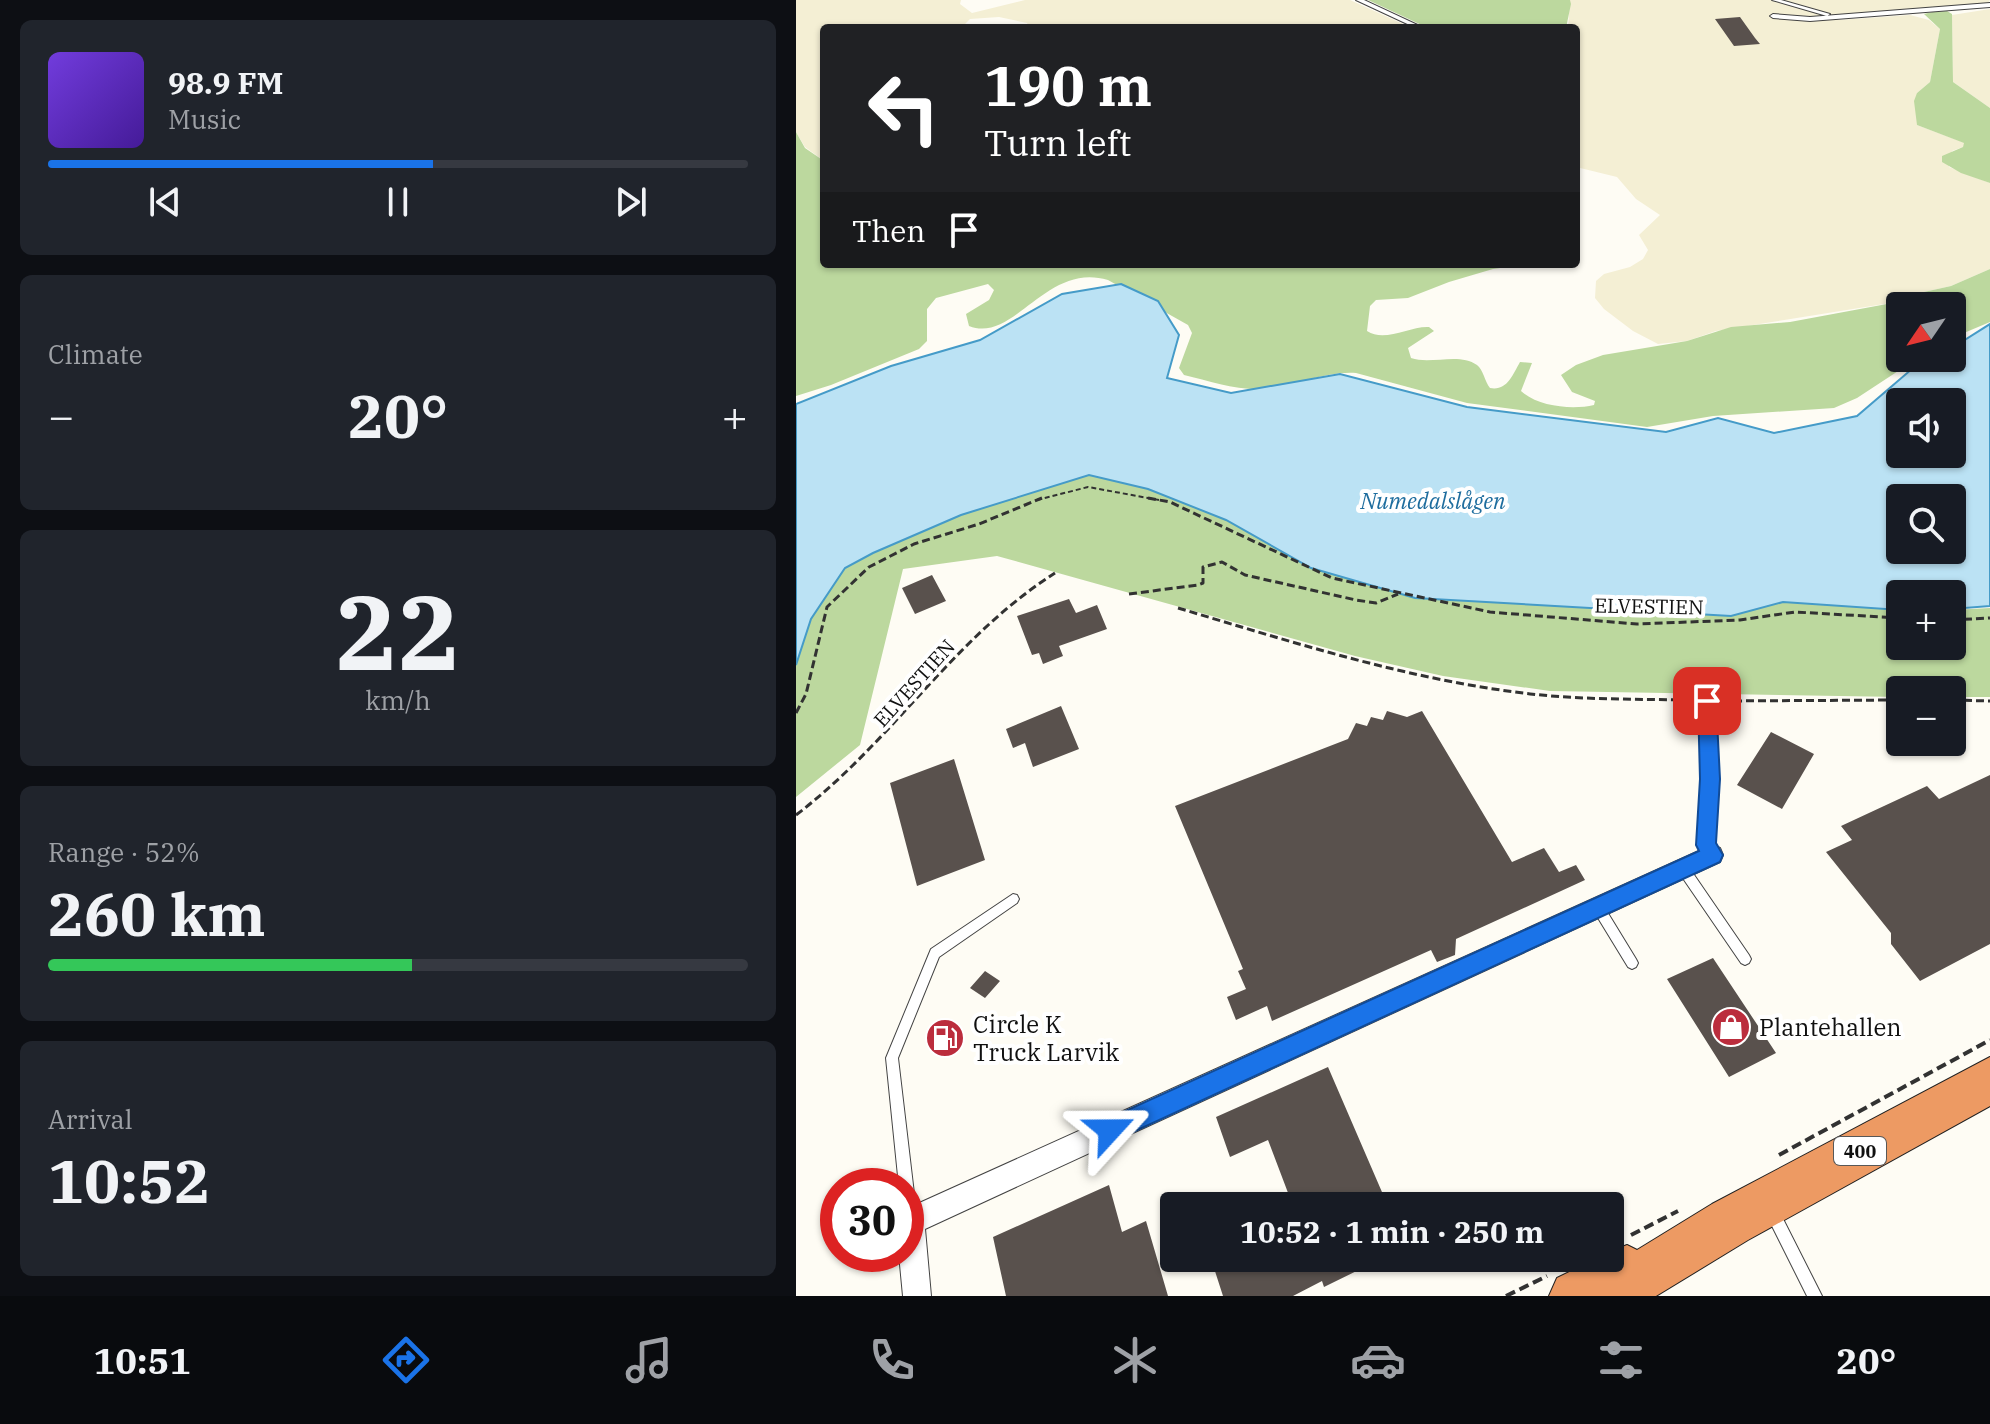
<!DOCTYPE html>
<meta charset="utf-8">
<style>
:root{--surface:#171b24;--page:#20242c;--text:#f1f3f6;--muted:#9ea1a6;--line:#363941;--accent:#1a73e8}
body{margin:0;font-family:"IBM Plex Serif",serif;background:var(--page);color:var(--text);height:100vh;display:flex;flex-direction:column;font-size:30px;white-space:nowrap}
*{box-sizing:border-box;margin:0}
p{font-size:26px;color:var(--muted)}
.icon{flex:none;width:44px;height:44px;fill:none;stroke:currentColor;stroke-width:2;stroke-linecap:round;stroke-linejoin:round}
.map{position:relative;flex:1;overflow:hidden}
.side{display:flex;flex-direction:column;gap:20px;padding:20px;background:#0d0f14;width:796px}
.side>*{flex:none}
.guide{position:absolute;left:24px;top:24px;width:760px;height:244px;border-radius:8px;box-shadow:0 2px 6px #0004;background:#202124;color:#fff;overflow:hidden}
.needle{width:52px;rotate:235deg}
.controls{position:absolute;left:1090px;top:292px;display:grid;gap:16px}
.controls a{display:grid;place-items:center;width:80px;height:80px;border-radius:8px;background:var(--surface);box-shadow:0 2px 6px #0004;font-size:40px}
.speed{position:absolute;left:24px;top:1168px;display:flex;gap:16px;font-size:40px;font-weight:700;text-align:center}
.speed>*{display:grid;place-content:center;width:104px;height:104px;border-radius:50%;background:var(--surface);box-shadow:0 2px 6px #0004;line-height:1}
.speed .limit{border:12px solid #d22;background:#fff;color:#111}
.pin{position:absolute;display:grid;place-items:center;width:68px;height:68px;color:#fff;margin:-34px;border-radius:16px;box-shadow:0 4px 12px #0006}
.me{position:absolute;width:88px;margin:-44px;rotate:66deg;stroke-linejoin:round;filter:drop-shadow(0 0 6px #0008)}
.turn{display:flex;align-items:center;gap:28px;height:168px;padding:0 32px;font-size:36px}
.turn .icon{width:104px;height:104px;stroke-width:2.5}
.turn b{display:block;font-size:56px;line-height:68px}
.then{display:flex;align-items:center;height:76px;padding:0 32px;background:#0003;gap:16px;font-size:30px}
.big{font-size:60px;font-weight:800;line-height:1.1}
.side .card{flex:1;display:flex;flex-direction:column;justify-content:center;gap:12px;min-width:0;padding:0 28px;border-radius:12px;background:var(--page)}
.side .dial{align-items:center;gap:0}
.dial b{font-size:104px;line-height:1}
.song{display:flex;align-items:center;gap:24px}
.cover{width:96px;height:96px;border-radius:12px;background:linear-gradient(135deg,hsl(260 70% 55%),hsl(260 70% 35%))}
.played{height:8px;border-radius:4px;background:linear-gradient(90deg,var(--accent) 55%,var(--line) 55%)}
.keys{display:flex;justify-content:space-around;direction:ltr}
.heat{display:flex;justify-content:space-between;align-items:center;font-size:44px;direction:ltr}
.charge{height:12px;border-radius:6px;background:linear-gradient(90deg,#34c759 52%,var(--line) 0)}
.trip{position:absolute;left:364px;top:1192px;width:464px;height:80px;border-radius:8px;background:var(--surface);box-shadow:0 2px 6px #0004;font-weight:800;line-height:80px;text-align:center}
.menu{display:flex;height:128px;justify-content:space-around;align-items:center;background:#090b0e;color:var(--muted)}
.menu .icon{width:56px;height:56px}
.menu .current{color:var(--accent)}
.menu b{font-size:36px;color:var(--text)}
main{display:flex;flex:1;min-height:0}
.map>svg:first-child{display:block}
.farmland{fill:#f4efd4}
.forest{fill:#bcd89e}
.water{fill:#bbe2f4;stroke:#459bc8;stroke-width:2;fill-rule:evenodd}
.building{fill:#59514d}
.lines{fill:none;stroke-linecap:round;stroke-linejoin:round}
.lane-casing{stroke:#434343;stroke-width:2}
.street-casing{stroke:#434343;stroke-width:2}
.highway-casing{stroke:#212121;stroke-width:2}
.path-far2{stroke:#323232;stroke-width:2;stroke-dasharray:5 3;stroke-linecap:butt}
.path-far1{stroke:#323232;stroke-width:3;stroke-dasharray:8 4;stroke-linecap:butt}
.path{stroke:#323232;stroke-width:4;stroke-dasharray:10 5;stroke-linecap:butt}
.lane{fill:#fff;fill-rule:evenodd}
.street{fill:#fff;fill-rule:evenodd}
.highway{fill:#ed9a63;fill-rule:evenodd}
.route{fill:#1a73e8;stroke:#114b97;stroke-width:2}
.labels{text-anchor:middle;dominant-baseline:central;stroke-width:8;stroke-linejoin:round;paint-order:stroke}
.shield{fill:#fff;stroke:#585858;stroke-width:2}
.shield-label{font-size:18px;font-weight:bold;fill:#101010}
.street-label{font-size:20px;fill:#101010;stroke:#fff}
.water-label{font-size:22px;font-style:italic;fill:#1e6d9e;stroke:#fff}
.near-poi-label{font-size:24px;fill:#101010;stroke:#fff;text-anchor:start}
</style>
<main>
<section class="side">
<div class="card">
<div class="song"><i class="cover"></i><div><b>98.9 FM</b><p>Music</p></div></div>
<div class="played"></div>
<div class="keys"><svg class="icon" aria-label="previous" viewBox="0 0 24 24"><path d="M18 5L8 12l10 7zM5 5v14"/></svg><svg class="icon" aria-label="pause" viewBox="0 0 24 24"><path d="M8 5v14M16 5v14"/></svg><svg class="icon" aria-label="next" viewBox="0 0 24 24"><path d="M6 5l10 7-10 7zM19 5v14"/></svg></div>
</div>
<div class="card"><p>Climate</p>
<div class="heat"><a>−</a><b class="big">20°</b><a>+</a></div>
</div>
<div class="card dial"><b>22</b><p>km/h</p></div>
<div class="card"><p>Range · 52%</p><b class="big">260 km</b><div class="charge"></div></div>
<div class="card"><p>Arrival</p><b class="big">10:52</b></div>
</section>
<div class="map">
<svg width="1194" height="1296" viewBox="0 0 1194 1296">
<rect width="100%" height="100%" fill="#fefcf4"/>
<path class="farmland" d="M 0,0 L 165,0 L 164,4 L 176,13 L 229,0 L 554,0 L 616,28 L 347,28 L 353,24 L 331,28 L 233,28 L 231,23 L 203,17 L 174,19 L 165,28 L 28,28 L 28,161 L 9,147 L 0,132 Z
M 774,0 L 1194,0 L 1192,3 L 1039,15 L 1043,20 L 1114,15 L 1133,20 L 1144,29 L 1134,82 L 1121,93 L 1121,125 L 1169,143 L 1167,147 L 1156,151 L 1153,167 L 1194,183 L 1194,269 L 1155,286 L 1119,294 L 1107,301 L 920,331 L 891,341 L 862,344 L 837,331 L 808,309 L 799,298 L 800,281 L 808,274 L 834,267 L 847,259 L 852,250 L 843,235 L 864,215 L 840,199 L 821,177 L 780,167 L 780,66 L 783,63 L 780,28 L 772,28 Z
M 1194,9 L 1194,108 L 1157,82 L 1156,15 Z"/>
<path class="forest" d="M 572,0 L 774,0 L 775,4 L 770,28 L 632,28 Z
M 1136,12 L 1151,11 L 1156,14 L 1157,82 L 1194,108 L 1194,183 L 1165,173 L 1146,162 L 1146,156 L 1167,147 L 1168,143 L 1121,125 L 1118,101 L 1121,93 L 1134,82 L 1144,29 L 1128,14 Z
M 0,132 L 9,148 L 28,161 L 28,264 L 734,264 L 697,269 L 653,282 L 612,298 L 580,300 L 574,306 L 571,331 C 589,343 613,326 633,327 L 638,331 L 612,348 L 615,358 C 635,365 663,352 681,365 C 687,369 689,382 694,388 C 711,391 716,376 724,362 L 736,363 L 725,391 C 742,407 777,410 798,405 L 799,401 L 776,392 L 765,375 L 780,365 L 807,355 L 891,341 L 935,327 L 994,322 L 1107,301 L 1119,294 L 1155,286 L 1194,269 L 1194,322 L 1156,338 L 1156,306 L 1104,306 L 1104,358 L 1122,358 L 1061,398 L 1038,408 L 917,416 L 851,427 L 671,403 L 560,373 C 527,371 500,387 468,389 C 442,391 414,381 388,375 L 383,368 L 396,333 L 392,325 L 312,280 C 250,261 218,344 173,326 L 170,314 L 193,300 L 198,290 L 192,284 L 140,298 L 131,309 L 131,341 L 123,349 L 35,385 L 0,396 Z
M 293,475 L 352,489 L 430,520 L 515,568 L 619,598 L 935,616 L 987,602 L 1104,610 L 1104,646 L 1156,646 L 1156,610 L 1194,608 L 1194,697 L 1156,697 L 1156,690 L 1104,690 L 1104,697 L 754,691 L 647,676 L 559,656 L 201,556 L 107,569 L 64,745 L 0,797 L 0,665 L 15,619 L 49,568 L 77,553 L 165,515 Z"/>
<path class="water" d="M 325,284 L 362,301 L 383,335 L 371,378 L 435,393 L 544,374 L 671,407 L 870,432 L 922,418 L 978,433 L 1061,416 L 1117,368 L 1137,358 L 1156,358 L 1156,348 L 1194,324 L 1194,606 L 1156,609 L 1156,594 L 1104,594 L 1104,610 L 987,602 L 935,616 L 619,598 L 515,568 L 430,520 L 352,489 L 293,475 L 165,515 L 77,553 L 49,568 L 15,619 L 0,665 L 0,404 L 95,366 L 184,340 L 266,294 ZM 1104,402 L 1156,402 L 1156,454 L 1104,454 ZM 1104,498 L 1156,498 L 1156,550 L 1104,550 Z"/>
<path class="building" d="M 944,17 L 959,38 L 964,44 L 938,46 L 919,19 Z
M 136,575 L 150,601 L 119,614 L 106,588 Z
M 273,599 L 280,613 L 301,605 L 311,629 L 263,646 L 267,656 L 247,664 L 243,653 L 236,655 L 221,616 Z
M 265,706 L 283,749 L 237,767 L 229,743 L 217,748 L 210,729 Z
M 591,711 L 611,717 L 626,711 L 716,862 L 748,848 L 763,872 L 780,865 L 789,880 L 660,939 L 659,955 L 641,962 L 635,950 L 476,1021 L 471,1006 L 440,1020 L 431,997 L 450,989 L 442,971 L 447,969 L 379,806 L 552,739 L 560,723 L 571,726 L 575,717 L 587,720 Z
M 975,732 L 1018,754 L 986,809 L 941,785 Z
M 158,759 L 189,860 L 121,886 L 94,783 Z
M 1194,775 L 1194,944 L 1124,981 L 1095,944 L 1095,933 L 1030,852 L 1056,840 L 1045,826 L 1131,786 L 1143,799 Z
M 917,958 L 980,1053 L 933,1077 L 871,979 Z
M 189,971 L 204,981 L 189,998 L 174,988 Z
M 532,1067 L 592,1206 L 497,1206 L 472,1140 L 434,1157 L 420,1117 Z
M 313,1185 L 326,1232 L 350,1221 L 372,1296 L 210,1296 L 197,1237 Z
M 432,1258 L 587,1258 L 528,1287 L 526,1281 L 497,1296 L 427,1296 L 417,1265 Z"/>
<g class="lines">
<defs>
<path id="lane" d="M 560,0 L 568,0 L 628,28 L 620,28 Z
M 976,0 L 985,0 L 1034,14 L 1031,16 Z
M 1194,3 L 1194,7 L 1014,21 L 977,18 L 974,16 L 977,14 L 1014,17 Z
M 911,697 L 915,698 L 916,701 L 919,779 L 916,844 L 922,855 L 920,859 L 916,860 L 912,859 L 904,845 L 909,779 L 906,701 L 907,698 Z
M 888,865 L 892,866 L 953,955 L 955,959 L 953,963 L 949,965 L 945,963 L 884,874 L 882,870 L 884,866 Z
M 217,894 L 221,895 L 223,899 L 221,903 L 143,957 L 102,1058 L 121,1219 L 119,1224 L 114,1226 L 110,1224 L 110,1186 L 103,1186 L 90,1058 L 135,949 Z
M 803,904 L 807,905 L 840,959 L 842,963 L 840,967 L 836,969 L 832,967 L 799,913 L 797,909 L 799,905 Z
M 976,1205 L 981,1207 L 1026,1296 L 1011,1296 L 969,1212 L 971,1207 Z"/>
<path id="street" d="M 916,845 L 924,848 L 927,855 L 924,862 L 129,1229 L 135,1296 L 107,1296 L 103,1254 L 110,1254 L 110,1209 Z"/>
<path id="highway" d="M 1194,1057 L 1194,1106 L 952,1240 L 860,1296 L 753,1296 L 761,1278 L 802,1258 L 814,1258 L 814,1252 L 831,1245 L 841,1250 L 916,1204 Z"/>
</defs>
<use href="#lane" class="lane-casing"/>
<use href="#street" class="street-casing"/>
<use href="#highway" class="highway-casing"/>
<path class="path-far2" d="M 241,500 L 292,487 L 363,500"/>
<path class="path-far1" d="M 352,498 L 374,502 L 536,578 L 694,612 L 841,624 L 944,620 L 999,612 L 1104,618
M 333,594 L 402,585 L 407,583 L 407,567 L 426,562 L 449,575 L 560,600 L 580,603 L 602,594
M 382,608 C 493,641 604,677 719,692 C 777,700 836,699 895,700
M 1156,620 L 1194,618
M 1156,700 L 1194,701
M 926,701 L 1104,700
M 0,713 L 10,694 L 31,607 L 73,567 L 118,544 L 183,524 L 246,498
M 0,815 C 96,742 157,638 259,573"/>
<path class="path" d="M 983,1155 L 1194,1040
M 835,1235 L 882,1211
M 710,1296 L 751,1276"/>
<use href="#lane" class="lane"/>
<use href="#street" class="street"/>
<use href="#highway" class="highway"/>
</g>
<path class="route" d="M 911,693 L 918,695 L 920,701 L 924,779 L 920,843 L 927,855 L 924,862 L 322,1139 L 314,1142 L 305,1139 L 302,1130 L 305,1122 L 903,851 L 900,845 L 904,779 L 902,701 L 904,695 Z"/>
<defs>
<symbol id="shop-disc" viewBox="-11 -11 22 22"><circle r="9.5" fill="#bb2d3d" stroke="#fff"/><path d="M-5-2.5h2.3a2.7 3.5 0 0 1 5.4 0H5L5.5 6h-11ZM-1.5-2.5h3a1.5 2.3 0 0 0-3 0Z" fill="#fff"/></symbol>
<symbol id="fuel-disc" viewBox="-11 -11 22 22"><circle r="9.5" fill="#bb2d3d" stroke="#fff"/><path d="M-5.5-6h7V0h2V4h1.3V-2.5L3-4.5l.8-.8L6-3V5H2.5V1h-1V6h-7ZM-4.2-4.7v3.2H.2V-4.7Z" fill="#fff"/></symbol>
</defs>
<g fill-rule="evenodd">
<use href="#shop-disc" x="913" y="1005" width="44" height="44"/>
<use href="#fuel-disc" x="127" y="1016" width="44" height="44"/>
</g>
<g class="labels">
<rect class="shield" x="1038" y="1137" width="52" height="28" rx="6"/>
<g class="shield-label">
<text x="1064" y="1151">400</text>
</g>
<g class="street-label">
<text transform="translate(853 606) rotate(1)">ELVESTIEN</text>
<text transform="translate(118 683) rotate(-48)">ELVESTIEN</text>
</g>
<g class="water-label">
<text x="637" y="500">Numedalslågen</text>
</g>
<g class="near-poi-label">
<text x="177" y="1024">Circle K<tspan x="177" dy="28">Truck Larvik</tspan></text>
<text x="963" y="1027">Plantehallen</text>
</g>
</g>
</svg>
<div class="controls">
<a><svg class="needle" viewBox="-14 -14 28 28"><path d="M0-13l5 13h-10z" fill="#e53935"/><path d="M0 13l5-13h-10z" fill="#9ea1a6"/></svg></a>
<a><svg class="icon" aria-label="sound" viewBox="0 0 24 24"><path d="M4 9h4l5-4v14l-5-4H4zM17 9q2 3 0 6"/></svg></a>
<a><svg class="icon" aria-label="search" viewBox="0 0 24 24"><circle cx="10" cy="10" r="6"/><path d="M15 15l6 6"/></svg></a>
<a>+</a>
<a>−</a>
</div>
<div class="speed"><div class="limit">30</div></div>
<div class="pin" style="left:911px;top:701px;background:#d93025"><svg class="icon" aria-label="arrive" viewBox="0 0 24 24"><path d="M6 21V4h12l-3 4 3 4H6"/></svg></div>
<svg class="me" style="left:314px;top:1130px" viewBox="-20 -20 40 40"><path d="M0-17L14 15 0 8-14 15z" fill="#1a73e8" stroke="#fff" stroke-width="4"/></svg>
<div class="trip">10:52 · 1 min · 250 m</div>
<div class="guide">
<div class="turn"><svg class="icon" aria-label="left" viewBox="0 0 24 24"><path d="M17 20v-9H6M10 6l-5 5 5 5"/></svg><div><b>190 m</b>Turn left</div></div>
<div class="then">Then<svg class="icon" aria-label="arrive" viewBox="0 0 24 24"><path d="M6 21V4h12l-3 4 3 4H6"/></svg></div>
</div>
</div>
</main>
<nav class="menu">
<b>10:51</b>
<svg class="icon current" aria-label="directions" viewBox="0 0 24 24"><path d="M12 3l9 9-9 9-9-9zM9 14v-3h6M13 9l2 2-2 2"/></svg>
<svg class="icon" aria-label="music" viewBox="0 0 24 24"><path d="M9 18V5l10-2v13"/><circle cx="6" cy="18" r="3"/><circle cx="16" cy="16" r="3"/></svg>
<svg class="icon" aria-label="phone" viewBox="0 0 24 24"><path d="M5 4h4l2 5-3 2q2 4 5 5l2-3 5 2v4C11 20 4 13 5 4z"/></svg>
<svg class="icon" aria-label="climate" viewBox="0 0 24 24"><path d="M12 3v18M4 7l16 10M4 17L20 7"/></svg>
<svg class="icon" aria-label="car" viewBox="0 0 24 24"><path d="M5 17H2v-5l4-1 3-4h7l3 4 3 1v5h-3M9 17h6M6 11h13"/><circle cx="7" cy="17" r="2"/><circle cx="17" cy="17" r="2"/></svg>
<svg class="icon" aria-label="filters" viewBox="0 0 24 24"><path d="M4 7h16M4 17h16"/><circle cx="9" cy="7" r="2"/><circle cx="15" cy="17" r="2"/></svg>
<b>20°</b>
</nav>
